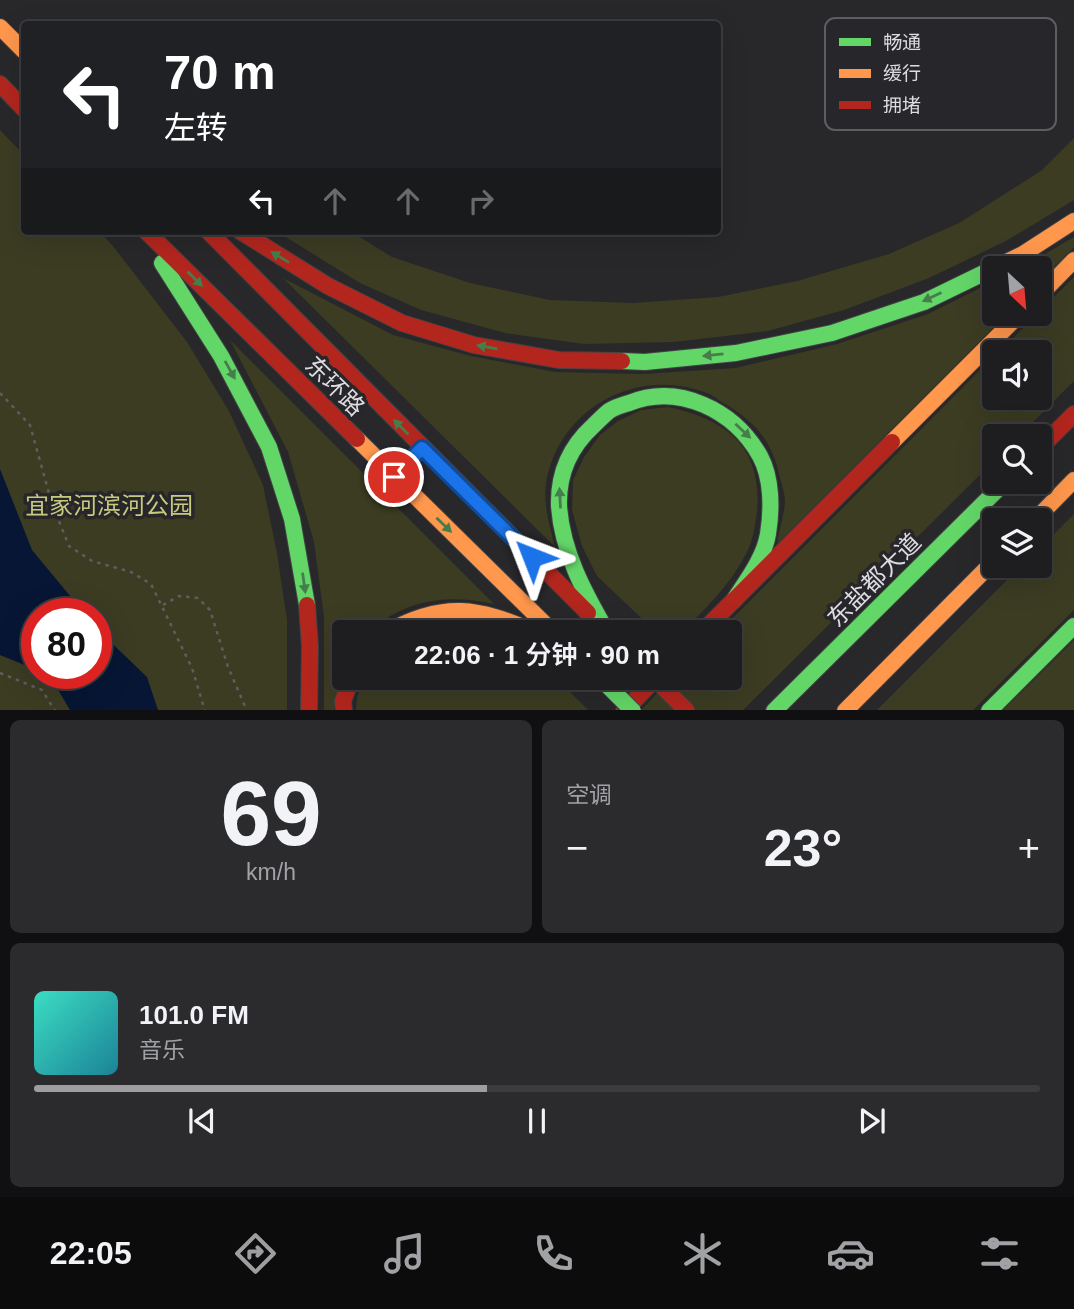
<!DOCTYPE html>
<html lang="zh">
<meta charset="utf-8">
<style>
:root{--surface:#1e1d20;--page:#2b2a2d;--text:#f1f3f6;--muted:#a1a2a5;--line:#3c3b3e;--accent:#9e9da0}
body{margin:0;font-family:Helvetica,"Noto Sans SC",sans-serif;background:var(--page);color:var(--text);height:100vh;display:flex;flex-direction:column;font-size:26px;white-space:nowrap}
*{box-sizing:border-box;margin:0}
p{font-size:23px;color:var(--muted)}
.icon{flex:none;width:38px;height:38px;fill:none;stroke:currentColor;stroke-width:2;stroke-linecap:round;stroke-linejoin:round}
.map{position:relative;height:710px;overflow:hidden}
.sheet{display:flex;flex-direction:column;gap:10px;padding:10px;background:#101012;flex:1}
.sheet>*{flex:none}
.hud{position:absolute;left:21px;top:21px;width:700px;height:214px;border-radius:7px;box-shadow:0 7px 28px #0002,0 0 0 2px var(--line);background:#202124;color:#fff;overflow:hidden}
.needle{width:46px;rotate:154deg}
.buttons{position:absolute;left:982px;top:256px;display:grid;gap:14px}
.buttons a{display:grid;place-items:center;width:70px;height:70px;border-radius:7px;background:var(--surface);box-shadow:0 7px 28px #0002,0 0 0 2px var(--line);font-size:35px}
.speed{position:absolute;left:21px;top:598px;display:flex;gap:14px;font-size:35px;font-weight:700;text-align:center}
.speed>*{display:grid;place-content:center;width:91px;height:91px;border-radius:50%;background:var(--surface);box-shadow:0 7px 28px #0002,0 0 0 2px var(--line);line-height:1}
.speed .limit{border:10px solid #d22;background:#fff;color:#111}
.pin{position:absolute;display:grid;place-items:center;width:60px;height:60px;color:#fff;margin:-30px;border:4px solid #fff;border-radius:50%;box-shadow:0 2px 7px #0007}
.me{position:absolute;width:77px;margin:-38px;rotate:315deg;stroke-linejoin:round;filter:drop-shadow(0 0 5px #0008)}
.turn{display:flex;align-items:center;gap:24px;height:147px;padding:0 28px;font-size:32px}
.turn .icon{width:91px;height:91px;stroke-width:2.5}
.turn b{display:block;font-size:49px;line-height:60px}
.lanes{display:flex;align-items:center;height:66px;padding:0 28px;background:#0003;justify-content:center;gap:35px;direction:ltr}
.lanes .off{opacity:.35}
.big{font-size:52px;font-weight:600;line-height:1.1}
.sheet .widget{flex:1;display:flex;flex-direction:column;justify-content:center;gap:10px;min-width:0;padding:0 24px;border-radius:10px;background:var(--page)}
.sheet .dial{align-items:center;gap:0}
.dial b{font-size:91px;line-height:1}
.song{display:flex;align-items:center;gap:21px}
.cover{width:84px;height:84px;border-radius:10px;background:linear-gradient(135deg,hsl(170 70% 55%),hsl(190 70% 35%))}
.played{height:7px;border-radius:4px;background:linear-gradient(90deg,var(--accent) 45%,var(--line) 45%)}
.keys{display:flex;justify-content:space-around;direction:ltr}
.heat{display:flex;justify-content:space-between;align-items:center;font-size:38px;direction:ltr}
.sheet .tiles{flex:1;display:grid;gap:10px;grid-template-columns:1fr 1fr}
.widget:last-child{grid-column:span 2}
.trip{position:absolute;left:332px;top:620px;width:410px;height:70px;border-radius:7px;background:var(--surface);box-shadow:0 7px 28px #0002,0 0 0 2px var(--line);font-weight:600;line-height:70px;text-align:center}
.menu{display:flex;height:112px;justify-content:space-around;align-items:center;background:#0c0c0d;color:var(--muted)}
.menu .icon{width:49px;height:49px}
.menu .active{color:var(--accent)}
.menu b{font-size:32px;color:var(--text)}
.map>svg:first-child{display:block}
.green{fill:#3b3c22;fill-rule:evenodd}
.water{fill:#061634}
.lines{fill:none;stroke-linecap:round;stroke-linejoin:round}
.fast-casing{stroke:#424244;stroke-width:18}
.slow-casing{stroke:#424244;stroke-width:18}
.jam-casing{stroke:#424244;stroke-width:18}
.path{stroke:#5e5d5f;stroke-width:2.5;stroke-dasharray:3.5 5;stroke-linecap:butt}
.fast{stroke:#63d668;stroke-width:16}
.slow{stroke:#ff974d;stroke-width:16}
.jam{stroke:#b3261e;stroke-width:16}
.fast-bridge-casing{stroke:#424244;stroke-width:18;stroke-linecap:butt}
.jam-bridge-casing{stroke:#424244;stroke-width:18;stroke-linecap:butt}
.fast-bridge{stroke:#63d668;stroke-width:16}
.jam-bridge{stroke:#b3261e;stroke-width:16}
.oneway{fill:#457e4a}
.route-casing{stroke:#114b97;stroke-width:18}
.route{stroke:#1a73e8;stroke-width:12}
.labels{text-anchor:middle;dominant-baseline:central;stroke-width:7;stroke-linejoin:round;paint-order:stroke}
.street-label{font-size:24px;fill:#dddce0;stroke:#27262b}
.park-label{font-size:24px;fill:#c7ca7d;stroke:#27262b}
.key{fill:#27262b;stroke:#5e5d61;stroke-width:2}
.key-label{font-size:19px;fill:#dddce0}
</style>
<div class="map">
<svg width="1074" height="711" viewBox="0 0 1074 711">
<rect width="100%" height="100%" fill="#28272a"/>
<path class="green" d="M 0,130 L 24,155 L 24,231 L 99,231 L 113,246 L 187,342 L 229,411 L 263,485 L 277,553 L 287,620 L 287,710 L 0,710 ZM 37,614 L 96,614 L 96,674 L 37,674 Z
M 1074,138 L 1074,200 L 1006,241 L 929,278 L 844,310 L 768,331 L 674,342 L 584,344 L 505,333 L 421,310 L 360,283 L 276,231 L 350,231 L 392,257 L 470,283 L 550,300 L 633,303 L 718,297 L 797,281 L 889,254 L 959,223 L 1041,171 Z
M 1074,237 L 1074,247 L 1040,281 L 1040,268 L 1021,268 Z
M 1074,277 L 1074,381 L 1019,436 L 994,436 L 994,461 L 743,710 L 640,711 L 673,677 L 730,677 L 730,632 L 719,632 L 994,356 L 994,397 L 1040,397 L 1040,352 L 999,352 Z
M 283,278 L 393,335 L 471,356 L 555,372 L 643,374 L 735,368 L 837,344 L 928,314 L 994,281 L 994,313 L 1008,313 L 777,544 C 779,530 784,516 785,502 C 785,492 780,480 778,470 C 770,439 754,422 727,405 C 719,401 712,394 704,392 C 634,367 558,410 546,484 C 543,505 550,527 555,547 Z
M 230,340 L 494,604 C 458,596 426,597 394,614 C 385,618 376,629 367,632 C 360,633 351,632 345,632 L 345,666 L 334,710 L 324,710 L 324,617 L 314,542 L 288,452 Z
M 668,407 C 727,419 763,448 757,512 C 755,525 753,542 746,554 C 730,585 707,607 682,632 L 656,632 L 597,576 L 582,546 L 572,510 L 573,480 L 584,457 L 600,435 L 618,421 L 641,410 Z
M 1074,514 L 1074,610 L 973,710 L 876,711 L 1022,565 L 1040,565 L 1040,548 Z
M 436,623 L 464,625 L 488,632 L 410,632 Z
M 1074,640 L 1074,710 L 1003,710 Z
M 365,677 L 555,677 L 588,710 L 356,711 L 357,697 Z"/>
<path class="water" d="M 0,469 L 32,550 L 85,614 L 37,614 L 37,670 L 0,655 Z
M 96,628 L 147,677 L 158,710 L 70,710 L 50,676 L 46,674 L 96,674 Z"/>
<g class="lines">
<defs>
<path id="fast" d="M 162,263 L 221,356 L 269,447 L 292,519 L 307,605
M 622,361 L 645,362 L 736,353 L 832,333 L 924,302 L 994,268
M 606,630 C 584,592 562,551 559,506 C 558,474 570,447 593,426 C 598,421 603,416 609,411 C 615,407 622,405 629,403 C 679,383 734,410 760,456 C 772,478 772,509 768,534 C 764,558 747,580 734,600
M 774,711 L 1006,481
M 989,711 L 1074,626"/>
<path id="slow" d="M 0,27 L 24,51
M 994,268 L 1023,254 L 1074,221
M 1040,295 L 1074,260
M 357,439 L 553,632
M 892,442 L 1021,313
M 1035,520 L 1074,480
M 387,632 C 444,601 477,607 535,632
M 845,711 L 994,561"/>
<path id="jam" d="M 0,84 L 24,109
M 146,231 L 357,439
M 208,231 L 588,613
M 240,231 L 328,286 L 402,323 L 474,345 L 559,360 L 622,361
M 1040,448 L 1074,414
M 307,605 L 310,647 L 309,711
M 702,632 L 892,442
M 344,711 L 343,701 L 352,677
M 624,711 L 657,677"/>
</defs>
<use href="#fast" class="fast-casing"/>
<use href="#slow" class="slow-casing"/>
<use href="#jam" class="jam-casing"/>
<path class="path" d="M 0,393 L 30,425 L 52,504 L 69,546 L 92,561 L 131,572 L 151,584 L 192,668 L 205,711
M 163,605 L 179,596 L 198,598 L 210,610 L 228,667 L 247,711
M 0,673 L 42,690 L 55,711"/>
<use href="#fast" class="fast"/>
<use href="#slow" class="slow"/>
<use href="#jam" class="jam"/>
<defs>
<path id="fast-bridge" d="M 599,677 L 633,711"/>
<path id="jam-bridge" d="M 653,677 L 687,711"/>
</defs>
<use href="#fast-bridge" class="fast-bridge-casing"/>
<use href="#jam-bridge" class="jam-bridge-casing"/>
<use href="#fast-bridge" class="fast-bridge"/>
<use href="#jam-bridge" class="jam-bridge"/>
</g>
<defs><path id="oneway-solid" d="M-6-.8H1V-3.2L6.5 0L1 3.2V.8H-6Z" transform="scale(1.75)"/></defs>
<g class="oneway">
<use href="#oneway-solid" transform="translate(280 257) rotate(-149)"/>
<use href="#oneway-solid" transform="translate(195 279) rotate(45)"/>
<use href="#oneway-solid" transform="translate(932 297) rotate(155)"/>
<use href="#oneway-solid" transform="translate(487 347) rotate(-170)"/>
<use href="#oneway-solid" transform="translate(713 355) rotate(174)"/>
<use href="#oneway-solid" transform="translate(230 370) rotate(61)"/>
<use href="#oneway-solid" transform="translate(401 427) rotate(-135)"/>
<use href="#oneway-solid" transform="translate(743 431) rotate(43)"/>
<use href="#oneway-solid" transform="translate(560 498) rotate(-93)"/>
<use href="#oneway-solid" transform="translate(444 525) rotate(44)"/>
<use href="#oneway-solid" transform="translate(304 583) rotate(82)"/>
</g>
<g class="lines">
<defs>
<path id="route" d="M 394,477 L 422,448 L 532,557"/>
</defs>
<use href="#route" class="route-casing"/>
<use href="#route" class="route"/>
</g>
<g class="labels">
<g class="street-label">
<text transform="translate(335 386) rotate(45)">东环路</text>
<text transform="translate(874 580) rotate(-45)">东盐都大道</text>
</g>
<g class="park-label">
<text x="109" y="505">宜家河滨河公园</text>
</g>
</g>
<rect x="825" y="18" width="231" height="112" rx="10" class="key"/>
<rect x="839" y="38" width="32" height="8" fill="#63d668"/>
<rect x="839" y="69" width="32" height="9" fill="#ff974d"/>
<rect x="839" y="101" width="32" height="8" fill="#b3261e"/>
<g class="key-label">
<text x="883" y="49">畅通</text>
<text x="883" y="80">缓行</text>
<text x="883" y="112">拥堵</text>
</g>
</svg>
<div class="buttons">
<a><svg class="needle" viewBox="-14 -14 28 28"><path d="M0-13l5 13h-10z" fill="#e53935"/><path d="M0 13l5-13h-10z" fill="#a1a2a5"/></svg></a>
<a><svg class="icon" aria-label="sound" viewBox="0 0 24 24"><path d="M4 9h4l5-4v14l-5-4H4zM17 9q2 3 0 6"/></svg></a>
<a><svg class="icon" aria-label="search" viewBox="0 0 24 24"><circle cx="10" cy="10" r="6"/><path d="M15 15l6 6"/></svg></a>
<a><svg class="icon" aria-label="layers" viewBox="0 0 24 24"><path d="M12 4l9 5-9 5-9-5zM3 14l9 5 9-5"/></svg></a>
</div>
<div class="speed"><div class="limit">80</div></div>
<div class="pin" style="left:394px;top:477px;background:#d93025"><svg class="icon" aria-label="arrive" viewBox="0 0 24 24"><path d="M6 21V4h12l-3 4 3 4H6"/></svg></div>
<svg class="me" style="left:532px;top:557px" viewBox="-20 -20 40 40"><path d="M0-17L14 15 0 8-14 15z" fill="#1a73e8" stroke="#fff" stroke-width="4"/></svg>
<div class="trip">22:06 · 1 分钟 · 90 m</div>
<div class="hud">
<div class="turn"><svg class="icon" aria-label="left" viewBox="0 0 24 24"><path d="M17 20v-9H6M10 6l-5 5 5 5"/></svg><div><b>70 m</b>左转</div></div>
<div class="lanes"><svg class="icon" aria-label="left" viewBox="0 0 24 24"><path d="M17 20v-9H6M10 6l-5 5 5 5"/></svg><svg class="icon off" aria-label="ahead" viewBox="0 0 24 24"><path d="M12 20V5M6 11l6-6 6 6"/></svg><svg class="icon off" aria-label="ahead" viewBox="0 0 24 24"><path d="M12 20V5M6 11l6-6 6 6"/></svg><svg class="icon off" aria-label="right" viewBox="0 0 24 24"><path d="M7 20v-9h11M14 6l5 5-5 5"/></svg></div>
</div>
</div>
<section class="sheet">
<div class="tiles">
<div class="widget dial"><b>69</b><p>km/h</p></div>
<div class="widget"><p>空调</p>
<div class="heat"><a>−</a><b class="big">23°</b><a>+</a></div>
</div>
<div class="widget">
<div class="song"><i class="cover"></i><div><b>101.0 FM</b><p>音乐</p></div></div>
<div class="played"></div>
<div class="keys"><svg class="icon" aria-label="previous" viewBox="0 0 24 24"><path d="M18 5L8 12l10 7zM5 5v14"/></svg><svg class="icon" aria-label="pause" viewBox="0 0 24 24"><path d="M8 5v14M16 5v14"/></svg><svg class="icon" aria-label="next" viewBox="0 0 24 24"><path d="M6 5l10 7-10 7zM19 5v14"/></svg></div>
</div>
</div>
</section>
<nav class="menu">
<b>22:05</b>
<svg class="icon active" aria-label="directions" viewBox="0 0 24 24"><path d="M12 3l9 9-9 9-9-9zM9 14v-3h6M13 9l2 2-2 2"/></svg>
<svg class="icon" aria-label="music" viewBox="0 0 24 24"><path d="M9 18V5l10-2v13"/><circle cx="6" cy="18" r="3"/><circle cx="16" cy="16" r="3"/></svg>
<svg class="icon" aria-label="phone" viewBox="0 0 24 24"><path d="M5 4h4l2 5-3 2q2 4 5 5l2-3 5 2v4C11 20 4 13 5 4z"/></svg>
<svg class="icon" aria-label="climate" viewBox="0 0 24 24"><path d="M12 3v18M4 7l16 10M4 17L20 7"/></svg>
<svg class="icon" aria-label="car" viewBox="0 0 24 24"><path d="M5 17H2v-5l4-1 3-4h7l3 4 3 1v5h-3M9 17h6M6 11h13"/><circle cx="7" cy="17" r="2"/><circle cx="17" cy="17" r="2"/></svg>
<svg class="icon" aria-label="filters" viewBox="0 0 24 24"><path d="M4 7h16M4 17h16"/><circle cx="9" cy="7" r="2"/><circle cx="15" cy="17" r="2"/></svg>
</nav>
